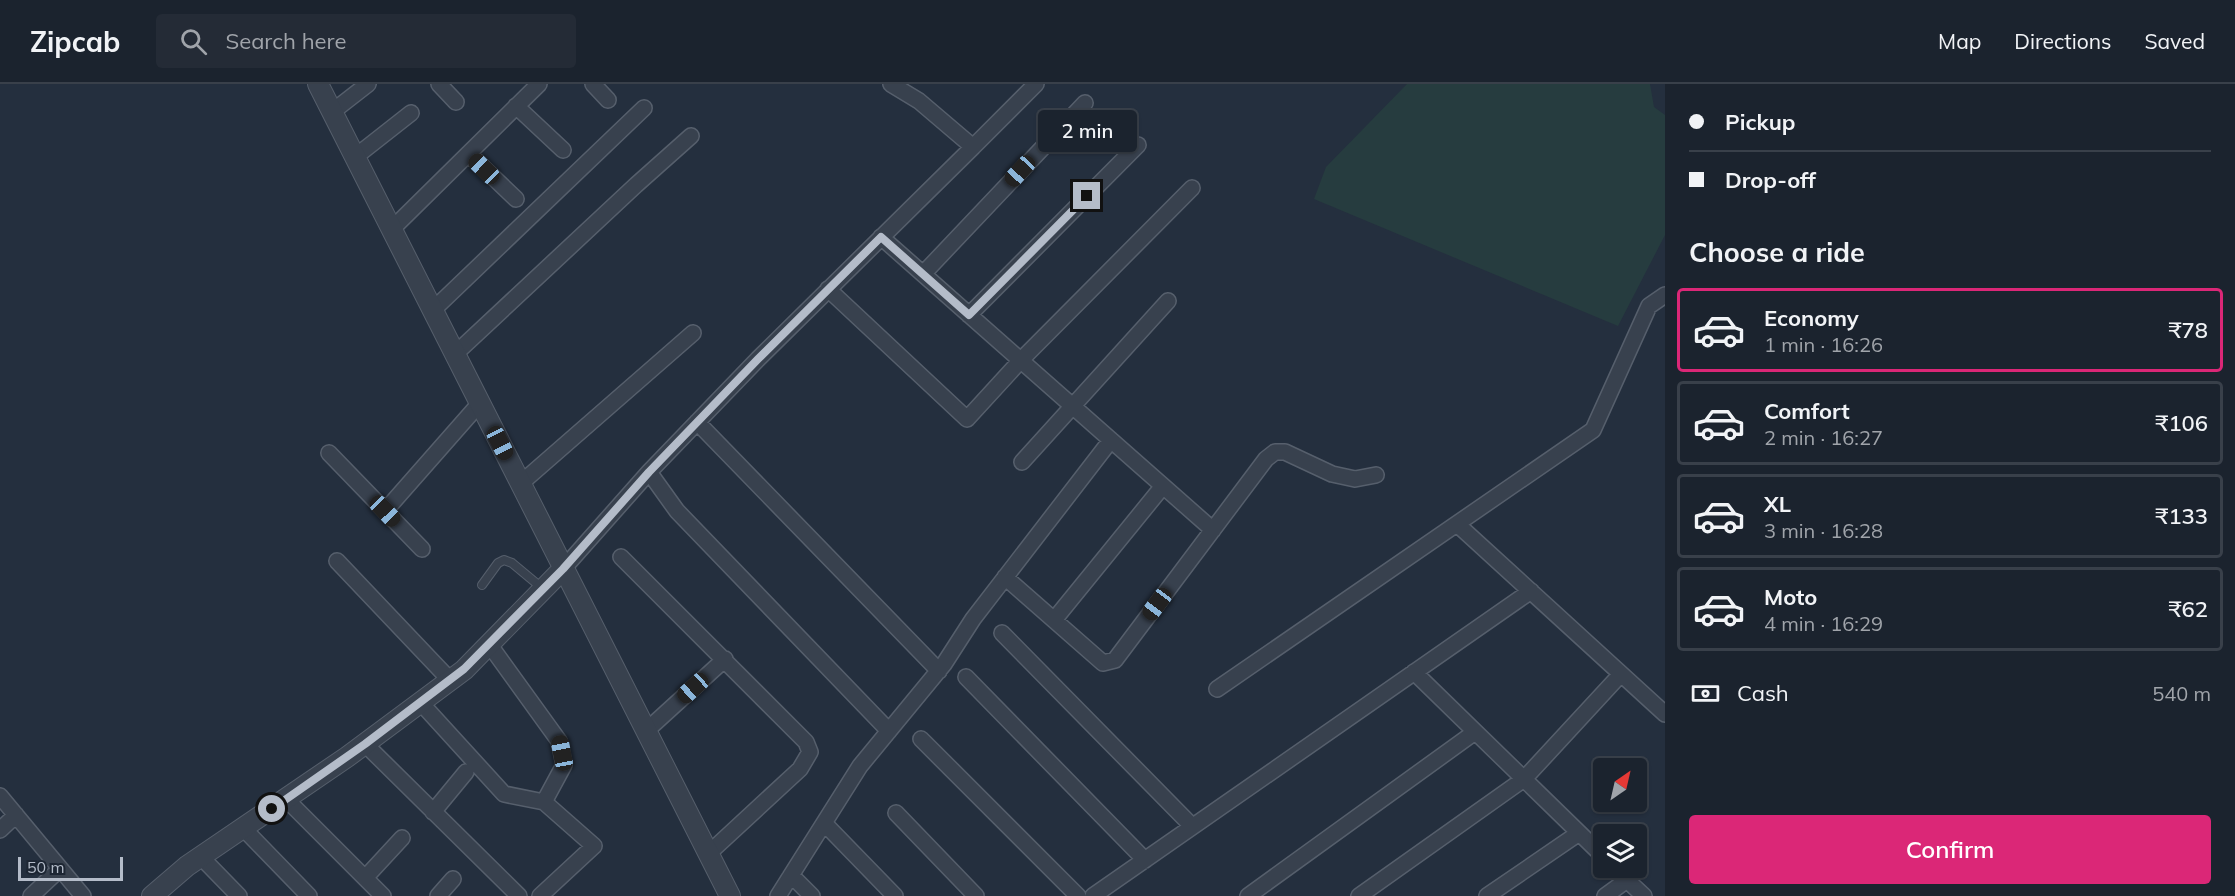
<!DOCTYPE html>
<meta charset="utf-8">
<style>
body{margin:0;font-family:Mulish,sans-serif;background:#242b36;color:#f1f3f6;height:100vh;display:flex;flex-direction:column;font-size:22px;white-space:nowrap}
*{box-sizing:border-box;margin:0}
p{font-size:20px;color:#a0a4aa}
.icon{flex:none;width:33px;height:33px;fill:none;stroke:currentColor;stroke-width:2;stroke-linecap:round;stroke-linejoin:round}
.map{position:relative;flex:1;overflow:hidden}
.sheet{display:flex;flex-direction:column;background:#1b232e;width:570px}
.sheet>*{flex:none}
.banner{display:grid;align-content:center;height:132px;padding:0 24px;background:#1b232e}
.needle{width:39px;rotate:34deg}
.controls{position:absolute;left:1593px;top:674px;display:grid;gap:12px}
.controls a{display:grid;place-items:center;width:54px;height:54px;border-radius:6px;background:#1b232e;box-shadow:0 2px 4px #0004,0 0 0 2px #39404a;font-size:30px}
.scale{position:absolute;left:18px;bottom:15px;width:105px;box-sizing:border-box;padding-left:6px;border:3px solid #b4bcc9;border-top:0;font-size:16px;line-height:21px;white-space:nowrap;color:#b4bcc9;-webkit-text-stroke:4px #1d2633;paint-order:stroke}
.end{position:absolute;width:27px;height:27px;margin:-14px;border:8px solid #b4bcc9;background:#111;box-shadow:0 0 0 3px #111}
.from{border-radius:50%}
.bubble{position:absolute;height:42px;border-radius:6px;background:#1b232e;box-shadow:0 2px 4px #0004,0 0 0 2px #39404a;font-size:20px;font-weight:600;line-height:42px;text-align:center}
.car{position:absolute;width:18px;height:36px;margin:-18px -9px;border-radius:8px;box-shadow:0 0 4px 2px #0007;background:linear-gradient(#222 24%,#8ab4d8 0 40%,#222 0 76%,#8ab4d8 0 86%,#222 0)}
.banner b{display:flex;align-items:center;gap:21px;height:57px;font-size:22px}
.banner b+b{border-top:2px solid #39404a}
.banner i{width:15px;height:15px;background:#f1f3f6}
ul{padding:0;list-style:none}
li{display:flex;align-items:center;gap:18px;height:84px;margin:0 12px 9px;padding:0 12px;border:3px solid #39404a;border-radius:6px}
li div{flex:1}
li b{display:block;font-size:22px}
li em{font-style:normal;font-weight:600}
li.current{border-color:#db2777}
li>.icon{width:54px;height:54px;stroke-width:1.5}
h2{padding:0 24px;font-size:27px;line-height:72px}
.pay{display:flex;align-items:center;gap:15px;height:66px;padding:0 24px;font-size:22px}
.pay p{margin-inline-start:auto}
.button{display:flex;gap:12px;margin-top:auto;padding:12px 24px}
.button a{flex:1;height:69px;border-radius:6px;background:#db2777;color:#fff;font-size:24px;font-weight:600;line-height:69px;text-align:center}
header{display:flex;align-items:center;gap:36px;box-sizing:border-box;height:84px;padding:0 30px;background:#1b232e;border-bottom:2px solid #39404a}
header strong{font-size:28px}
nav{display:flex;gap:33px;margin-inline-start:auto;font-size:21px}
.search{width:420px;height:54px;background:#242b36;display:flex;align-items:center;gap:15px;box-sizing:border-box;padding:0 21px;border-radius:6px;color:#a0a4aa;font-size:22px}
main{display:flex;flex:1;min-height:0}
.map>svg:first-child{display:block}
.green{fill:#263c3f}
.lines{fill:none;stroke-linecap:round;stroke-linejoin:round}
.service-casing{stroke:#565f6c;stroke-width:10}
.minor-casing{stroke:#565f6c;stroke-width:18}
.tertiary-casing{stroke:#565f6c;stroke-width:22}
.service{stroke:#38414e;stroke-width:8}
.minor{stroke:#38414e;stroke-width:15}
.tertiary{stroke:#38414e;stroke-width:20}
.route{stroke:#b4bcc9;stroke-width:8}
</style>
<header>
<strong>Zipcab</strong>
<div class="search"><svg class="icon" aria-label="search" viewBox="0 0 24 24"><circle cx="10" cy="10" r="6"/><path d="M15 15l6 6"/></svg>Search here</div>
<nav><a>Map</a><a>Directions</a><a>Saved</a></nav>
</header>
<main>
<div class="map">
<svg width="1665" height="812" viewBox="0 0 1665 812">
<rect width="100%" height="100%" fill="#242f3e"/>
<path class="green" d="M1407,0h243l4,23 11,8v120l-47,91 -304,-127 12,-32z"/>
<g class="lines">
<g class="service-casing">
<path id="service" d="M482,501l16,-22 6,-3 8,3 30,25"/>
</g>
<g class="minor-casing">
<path id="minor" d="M439,0l17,18
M593,0l15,16
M516,22l47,44
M332,28l36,-28
M973,63l63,-63
M469,70l47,45
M355,73l56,-44
M391,146l148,-146
M881,153l332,293
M923,190l162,-171
M828,205l139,130 54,-59 171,-172
M433,226l211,-202
M969,231l169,-170
M455,270l181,-169 55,-49
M697,338l242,249
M329,369l93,96
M1022,378l146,-161
M649,388l28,39 212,220
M520,400l173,-151
M385,427l95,-108
M1457,440l208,190
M621,473l185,185 4,10 -10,17 -92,85
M337,477l113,119
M563,485l86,-97 109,-113 215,-212 -54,-46 -28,-17
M1005,493l98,86 12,-3 151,-201 9,-7h10l47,22 23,5 21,-4
M1054,536l109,-134
M1002,549l190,193
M489,560l70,97 5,24 -20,37
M1414,588l190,185
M966,593l179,183
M1217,605l376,-259 56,-124 16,-11
M421,619l83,91 40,8 50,44 -54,50
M646,647l79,-72
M921,655l157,157
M365,660l154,152
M0,712l83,100
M286,715l97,97
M433,728l33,-40
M896,729l80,83
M824,739l36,-57 84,-102 29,-45 138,-179
M243,744l66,68
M0,746l16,-15
M201,773l38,39
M1613,783l31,29
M791,791l21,21
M365,794l37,-40
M31,812l29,-27
M438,812l15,-17
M778,812l46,-73 71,73
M1093,812l438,-305
M1248,812l227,-164
M1359,812l165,-117 97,-105
M1487,812l92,-63
M1605,812l22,-16"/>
</g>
<g class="tertiary-casing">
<path id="tertiary" d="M318,0l412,812
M152,812l35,-30 160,-109 117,-87 99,-101"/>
</g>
<use href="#service" class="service"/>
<use href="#minor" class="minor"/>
<use href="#tertiary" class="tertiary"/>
</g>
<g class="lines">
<path class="route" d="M272,725l93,-65 99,-75 99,-100 86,-97 109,-113 123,-122 88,78 118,-119"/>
</g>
</svg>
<div class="controls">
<a><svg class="needle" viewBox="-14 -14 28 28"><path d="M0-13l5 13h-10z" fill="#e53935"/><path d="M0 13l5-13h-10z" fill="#a0a4aa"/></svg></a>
<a><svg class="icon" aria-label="layers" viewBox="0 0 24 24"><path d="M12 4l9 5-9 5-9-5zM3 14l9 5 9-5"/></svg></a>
</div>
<div class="scale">50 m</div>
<i class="end from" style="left:272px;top:725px"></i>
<i class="end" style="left:1087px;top:112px"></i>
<div class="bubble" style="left:1038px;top:26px;width:99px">2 min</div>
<i class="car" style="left:484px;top:85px;rotate:314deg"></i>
<i class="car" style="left:1020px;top:87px;rotate:223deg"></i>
<i class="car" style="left:500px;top:359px;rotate:153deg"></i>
<i class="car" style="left:385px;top:427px;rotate:136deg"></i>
<i class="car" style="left:1157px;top:520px;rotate:217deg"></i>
<i class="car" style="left:693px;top:604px;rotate:228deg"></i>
<i class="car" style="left:562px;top:669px;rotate:349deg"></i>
</div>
<section class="sheet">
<div class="banner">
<b><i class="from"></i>Pickup</b>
<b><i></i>Drop-off</b>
</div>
<h2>Choose a ride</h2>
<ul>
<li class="current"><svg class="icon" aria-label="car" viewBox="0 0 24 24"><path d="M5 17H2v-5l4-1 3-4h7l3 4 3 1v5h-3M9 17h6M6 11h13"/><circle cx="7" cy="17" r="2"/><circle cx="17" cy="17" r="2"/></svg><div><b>Economy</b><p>1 min · 16:26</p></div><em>₹78</em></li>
<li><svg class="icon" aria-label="car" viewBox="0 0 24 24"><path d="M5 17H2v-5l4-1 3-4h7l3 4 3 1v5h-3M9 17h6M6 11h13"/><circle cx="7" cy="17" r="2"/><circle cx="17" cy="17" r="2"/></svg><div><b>Comfort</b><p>2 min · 16:27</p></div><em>₹106</em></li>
<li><svg class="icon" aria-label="car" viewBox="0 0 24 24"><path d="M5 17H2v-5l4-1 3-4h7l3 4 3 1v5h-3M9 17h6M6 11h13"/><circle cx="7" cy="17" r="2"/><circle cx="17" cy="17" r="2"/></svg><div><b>XL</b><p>3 min · 16:28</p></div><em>₹133</em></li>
<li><svg class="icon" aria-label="car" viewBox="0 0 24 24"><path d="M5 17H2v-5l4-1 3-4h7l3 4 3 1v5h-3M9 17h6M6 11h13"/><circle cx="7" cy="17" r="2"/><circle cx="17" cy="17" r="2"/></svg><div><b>Moto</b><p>4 min · 16:29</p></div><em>₹62</em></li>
</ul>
<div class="pay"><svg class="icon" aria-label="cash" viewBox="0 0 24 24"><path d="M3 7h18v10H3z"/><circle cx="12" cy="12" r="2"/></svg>Cash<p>540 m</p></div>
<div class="button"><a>Confirm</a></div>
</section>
</main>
